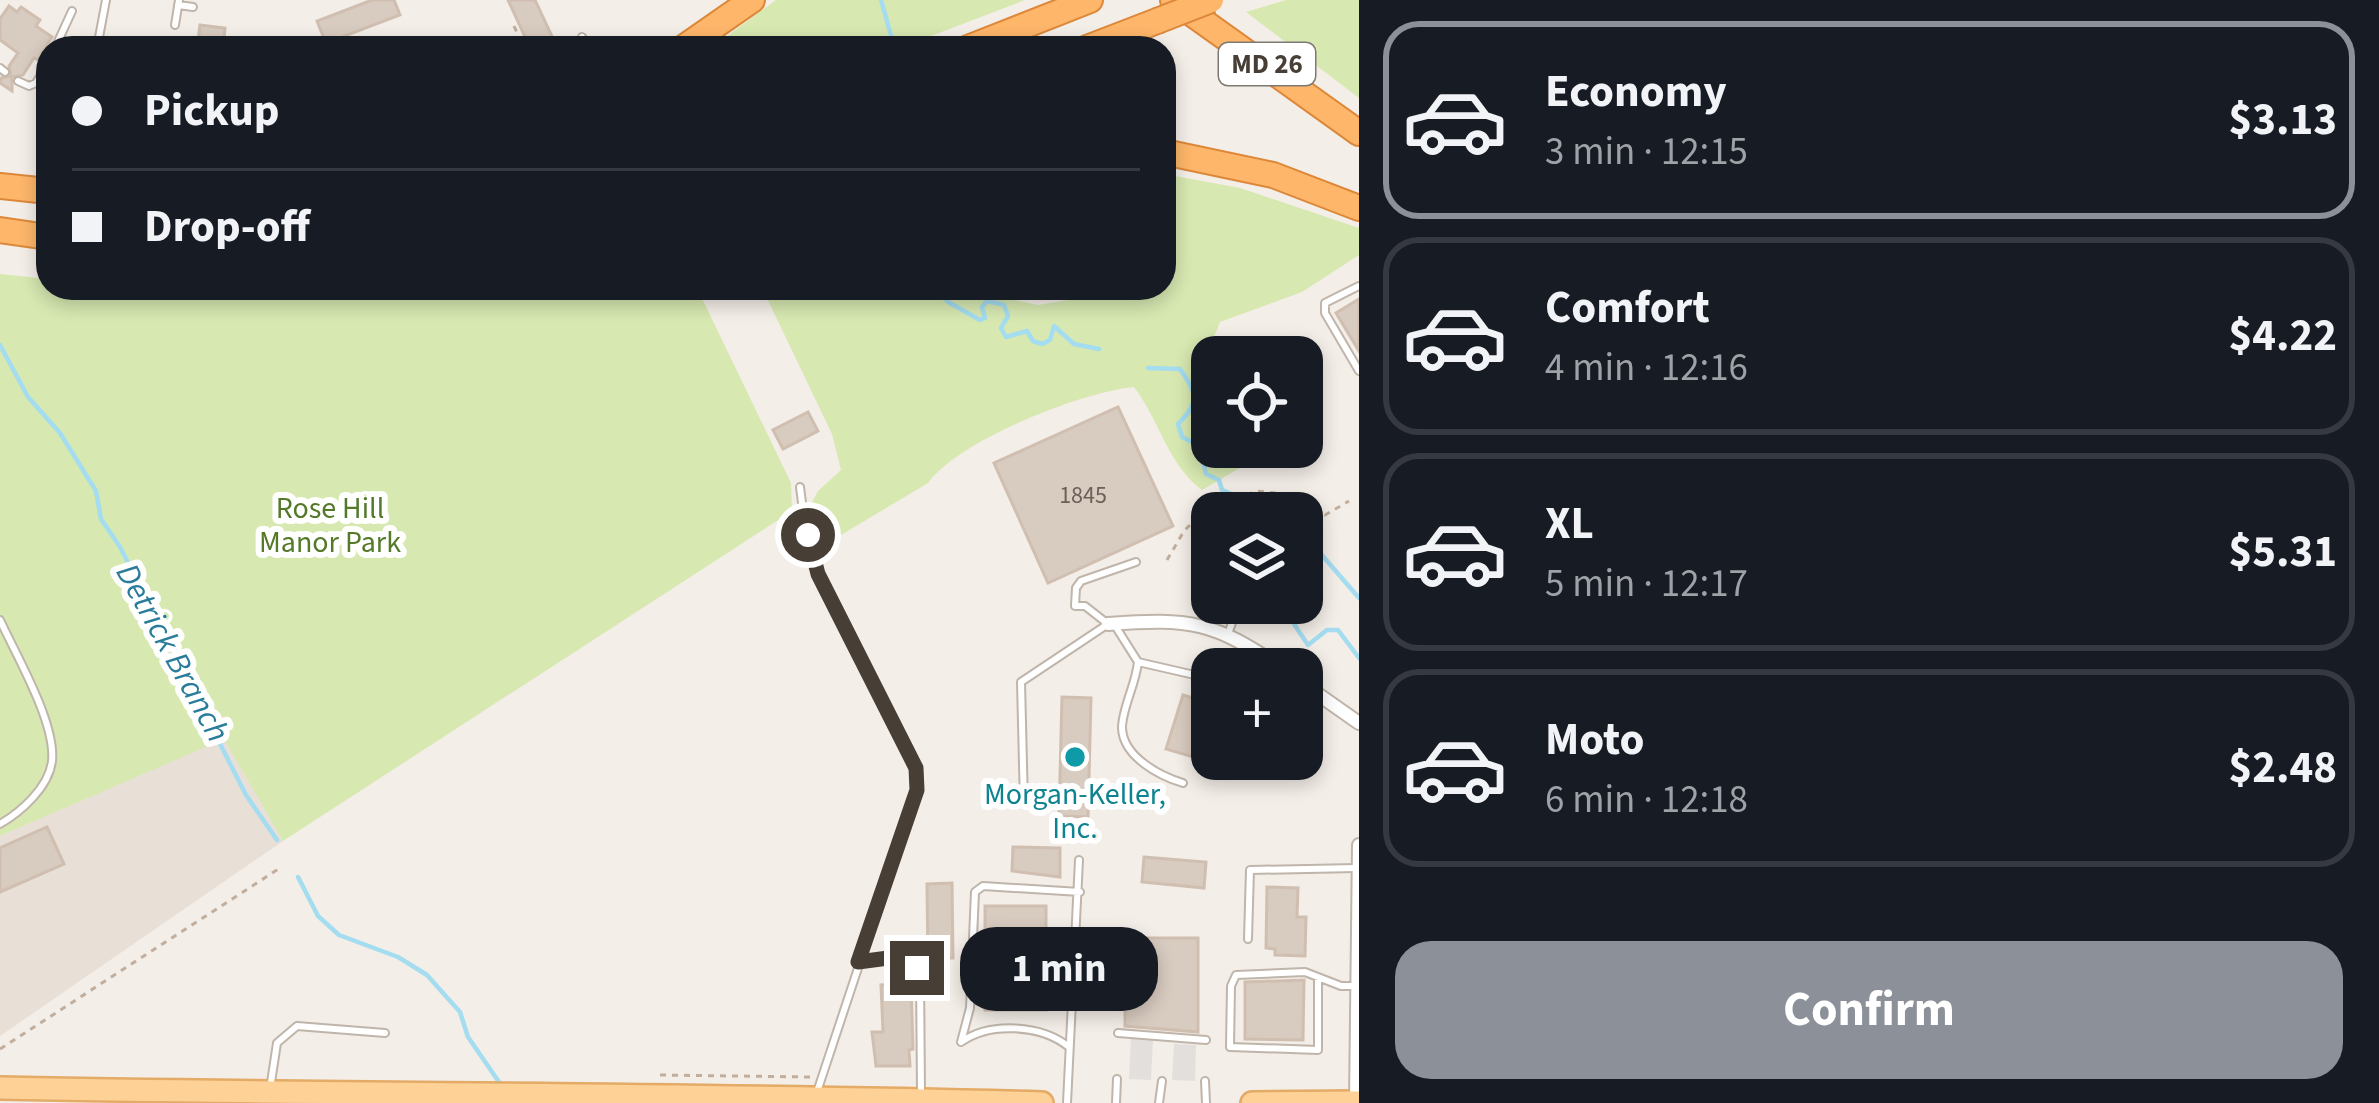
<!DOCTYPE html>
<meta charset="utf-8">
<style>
body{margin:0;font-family:"Source Sans 3",sans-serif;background:#242831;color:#f1f3f6;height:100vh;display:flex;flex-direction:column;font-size:45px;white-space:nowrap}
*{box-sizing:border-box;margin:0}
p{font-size:39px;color:#9ea1a6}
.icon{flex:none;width:66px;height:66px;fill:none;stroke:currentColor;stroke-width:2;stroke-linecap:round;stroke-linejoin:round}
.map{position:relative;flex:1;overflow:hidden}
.sheet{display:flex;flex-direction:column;background:#171b24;width:1020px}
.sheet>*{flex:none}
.top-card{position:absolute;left:36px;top:36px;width:1140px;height:264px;border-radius:36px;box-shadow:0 6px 18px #0003;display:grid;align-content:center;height:264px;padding:0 36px;background:#171b24}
.fabs{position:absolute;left:1191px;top:336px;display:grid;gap:24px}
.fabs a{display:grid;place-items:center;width:132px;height:132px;border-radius:24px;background:#171b24;box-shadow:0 6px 18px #0003;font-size:60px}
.end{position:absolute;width:54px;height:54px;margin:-27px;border:15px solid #473e36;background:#fff;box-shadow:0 0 0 6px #fff}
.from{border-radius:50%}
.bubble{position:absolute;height:84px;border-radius:36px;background:#171b24;box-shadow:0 6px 18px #0003;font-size:39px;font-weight:700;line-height:84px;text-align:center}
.top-card b{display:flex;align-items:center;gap:42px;height:114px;font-size:45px}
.top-card b+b{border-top:3px solid #363941}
.top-card i{width:30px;height:30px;background:#f1f3f6}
ul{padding:21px 0 0;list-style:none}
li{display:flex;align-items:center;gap:36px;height:198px;margin:0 24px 18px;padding:0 12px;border:6px solid #363941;border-radius:36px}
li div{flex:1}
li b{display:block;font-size:45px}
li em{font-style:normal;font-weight:700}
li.active{border-color:#8c9099}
li>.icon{width:108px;height:108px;stroke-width:1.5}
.primary-button{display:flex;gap:24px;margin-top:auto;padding:24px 36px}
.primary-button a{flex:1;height:138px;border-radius:36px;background:#8c9099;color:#fff;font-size:48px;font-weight:700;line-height:138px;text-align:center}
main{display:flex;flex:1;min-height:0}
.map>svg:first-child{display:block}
.residential{fill:#e8dfd6}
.green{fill:#d7e8b1}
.parking{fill:#e2dfdd}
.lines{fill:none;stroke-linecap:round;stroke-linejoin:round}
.stream{stroke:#a4dcf0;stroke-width:4.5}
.building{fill:#d8cbc0;stroke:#d0bfb0;stroke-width:3}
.service-casing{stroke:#bfb5aa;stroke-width:10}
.minor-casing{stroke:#bfb5aa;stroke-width:16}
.primary-casing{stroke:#e3ab66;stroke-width:26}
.motorway-casing{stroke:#dd8839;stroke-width:28}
.path{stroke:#c1ae9c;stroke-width:3;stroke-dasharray:6 6;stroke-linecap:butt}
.service{stroke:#fff;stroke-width:6}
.minor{stroke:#fff;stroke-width:12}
.primary{stroke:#fed197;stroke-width:21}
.motorway{stroke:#fdb66a;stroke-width:24}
.motorway-bridge-casing{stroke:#dd8839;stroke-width:28;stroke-linecap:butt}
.motorway-bridge{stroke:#fdb66a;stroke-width:24}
.route{stroke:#473e36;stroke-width:15}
.culture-dot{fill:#0f9aa8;stroke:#fff;stroke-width:4.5}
.labels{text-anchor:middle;stroke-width:12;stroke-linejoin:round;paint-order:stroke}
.number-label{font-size:24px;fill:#6b6158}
.shield{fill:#fff;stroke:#7e7872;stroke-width:3}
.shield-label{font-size:27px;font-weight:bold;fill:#473e36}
.park-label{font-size:30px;fill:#537929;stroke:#fff}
.culture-label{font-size:30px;fill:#0d838f;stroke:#fff}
.water-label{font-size:33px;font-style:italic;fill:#2a7c9b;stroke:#fff}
</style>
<main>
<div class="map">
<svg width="1359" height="1103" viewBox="0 0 1359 1103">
<rect width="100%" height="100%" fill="#f4eee8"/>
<path class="residential" d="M224,738l59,103 -283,195v-200z"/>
<path class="green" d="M776,0h249l-125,48h-189z
M1286,0h73v98l-113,-86z
M1164,174l76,14 119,40v27l-57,37 -82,30 -13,32 5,31v62h30l3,18 -43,25c-34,-25 -42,-69 -68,-103 -52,5 -175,53 -206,96l-107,64 -12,-39 9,-17 23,-21 -9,-36 -70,-146h196l80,17 36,-6 8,-11h82z
M0,274l48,5v9h649l94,195 1,28 -509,330 -59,-102 -224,97z"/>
<path class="parking" d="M1131,1038l22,1 -2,41 -22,-1z
M1174,1044l22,1 -1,36 -23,-1z"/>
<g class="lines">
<path class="stream" d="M839,48l53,-9 -11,-39
M937,288l11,14 32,18 5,-2 -3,-11 5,-6 17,4 4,11 -7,12 5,9 21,-6 6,10 9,3 8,-4 4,-14 20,18 25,5
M0,345l28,52 32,36 36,58 5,28 19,28 126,248 31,45
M1148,368l32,1c18,26 20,33 -2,55l4,13 18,9 6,28 13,6 3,10 12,5 10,18
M1280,507l5,6
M1302,532l57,66
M1302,596l10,4 4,9 -22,15 14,21 19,-15h11l21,28
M298,877l20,39 21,19 59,22 29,18 33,37 8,25 31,45"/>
</g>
<path class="building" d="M372,0h22l6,15 -74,28 -9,-22z
M508,0h27l21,45 -44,3 15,-7z
M9,6l8,6 4,-5 19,13 -4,6 16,11 -14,23 -4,-2 -11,17 -11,2v14l-12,-8 1,-5 10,-2 -2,-10 9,-13 -18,-13v-21z
M200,25l25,3 -2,20h-26z
M1359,299v52l-23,-38z
M1118,407l55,119 -125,57 -54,-120z
M808,412l10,19 -35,18 -10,-19z
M1183,695l29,9v14l-12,41 -34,-10z
M1062,697l29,1 -3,119 -29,-1z
M47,827l17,37 -64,28v-44z
M1013,847l47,1v29l-48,-6z
M1144,857l62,5 -2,26 -62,-6z
M952,883l1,75h-11v6h-14l-1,-80z
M1267,887l31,1 -1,29h9l-1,39 -30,-1v-6l-9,-1z
M985,906h61v33h10v48h-10v23h-61z
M1139,938h59v94l-73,-6v-75h14z
M1304,980l-1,60 -58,-1v-57z
M911,984l2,65 -4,1 1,16h-34l-4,-34h11l-2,-47z"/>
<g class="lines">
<g class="service-casing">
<path id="service" d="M178,5l15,2
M175,25l4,-25
M582,37l6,11
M55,48l17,-37
M97,48l9,-48
M597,48l2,-3
M0,68l5,4
M18,81l11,5 7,-3 12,-19
M1359,286l-34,17v10l34,58
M800,487l4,31
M808,535l10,39 98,194 1,22 -100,302
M0,620c16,35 56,103 52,141 -3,26 -31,51 -52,63
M1114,624l24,38c-2,22 -16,46 -16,66 1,29 38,48 61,55
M1228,634l11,-31
M1138,662l74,17
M1024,805l-3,-123 87,-58 -23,-18h-10l1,-18 5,-7 55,-19
M1248,939l2,-69 107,-2
M858,961l48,-2 14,14 1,120
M1318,978v72l-88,-3 1,-61 5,-11 69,-3 36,14h16
M1118,1033l88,7
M961,1042l9,-34 5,-116 8,-6 97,6
M961,1042c30,-21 81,-17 108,5
M1205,1081l1,22
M270,1089l7,-46 20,-17 88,7
M1067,1103l12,-243
M1116,1103l1,-24
M1159,1103l3,-22"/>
</g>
<g class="minor-casing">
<path id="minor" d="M1108,624c83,-6 105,-3 175,45
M1302,683l57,40
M1356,1102l3,-257"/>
</g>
<g class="primary-casing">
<path id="primary" d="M0,1088c347,7 695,5 1042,15
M1252,1103l107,-1"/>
</g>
<g class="motorway-casing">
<path id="motorway" d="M1173,0l186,133
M683,48l69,-48
M968,48l122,-48
M1087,48l70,-27
M1164,152l109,23 86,33
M0,186l48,5
M0,230l48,7"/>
</g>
<path class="path" d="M514,26l10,22
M504,44l15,-7
M1167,560l17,-29 19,-19 32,-9 20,-12 31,3 39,21 24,-14
M0,1049l280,-181
M660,1075l150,2"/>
<use href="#service" class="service"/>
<use href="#minor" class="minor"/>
<use href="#primary" class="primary"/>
<use href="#motorway" class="motorway"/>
<g class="motorway-bridge-casing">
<path id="motorway-bridge" d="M1157,21l54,-21"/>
</g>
<use href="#motorway-bridge" class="motorway-bridge"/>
</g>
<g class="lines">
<path class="route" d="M808,535l10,39 98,194 1,22 -59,172 38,-5 21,11"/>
</g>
<circle class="culture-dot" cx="1075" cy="757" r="12"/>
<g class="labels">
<g class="number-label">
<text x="1083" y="503">1845</text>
</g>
<rect class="shield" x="1219" y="43" width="96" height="42" rx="9"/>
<g class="shield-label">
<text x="1267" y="73">MD 26</text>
</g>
<g class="park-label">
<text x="330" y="518">Rose Hill<tspan x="330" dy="34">Manor Park</tspan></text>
</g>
<g class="culture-label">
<text x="1075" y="804">Morgan-Keller,<tspan x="1075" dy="34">Inc.</tspan></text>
</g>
<g class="water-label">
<text transform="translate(174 652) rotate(61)" y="12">Detrick Branch</text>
</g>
</g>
</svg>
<div class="fabs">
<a><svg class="icon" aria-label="locate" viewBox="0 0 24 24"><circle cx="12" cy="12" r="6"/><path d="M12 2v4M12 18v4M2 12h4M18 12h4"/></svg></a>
<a><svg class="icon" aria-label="layers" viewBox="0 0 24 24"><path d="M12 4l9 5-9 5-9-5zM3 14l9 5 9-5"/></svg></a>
<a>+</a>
</div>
<i class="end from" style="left:808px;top:535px"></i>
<i class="end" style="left:917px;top:968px"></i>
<div class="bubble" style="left:960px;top:927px;width:198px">1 min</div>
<div class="top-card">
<b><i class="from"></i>Pickup</b>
<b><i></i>Drop-off</b>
</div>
</div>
<section class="sheet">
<ul>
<li class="active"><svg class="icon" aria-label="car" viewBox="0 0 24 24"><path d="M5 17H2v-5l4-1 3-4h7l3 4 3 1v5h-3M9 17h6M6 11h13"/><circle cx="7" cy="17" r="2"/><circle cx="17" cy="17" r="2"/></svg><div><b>Economy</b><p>3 min · 12:15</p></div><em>$3.13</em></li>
<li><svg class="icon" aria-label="car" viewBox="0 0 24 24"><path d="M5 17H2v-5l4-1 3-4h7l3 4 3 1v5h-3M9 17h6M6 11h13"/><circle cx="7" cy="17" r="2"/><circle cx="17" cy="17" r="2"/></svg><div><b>Comfort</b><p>4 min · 12:16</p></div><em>$4.22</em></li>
<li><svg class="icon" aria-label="car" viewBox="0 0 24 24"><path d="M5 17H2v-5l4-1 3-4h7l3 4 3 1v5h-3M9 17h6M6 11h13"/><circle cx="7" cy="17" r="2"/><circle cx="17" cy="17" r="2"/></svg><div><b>XL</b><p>5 min · 12:17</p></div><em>$5.31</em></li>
<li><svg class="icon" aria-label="car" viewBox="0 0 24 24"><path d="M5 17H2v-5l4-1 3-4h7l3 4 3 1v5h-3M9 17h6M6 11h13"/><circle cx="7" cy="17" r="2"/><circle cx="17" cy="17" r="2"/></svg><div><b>Moto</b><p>6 min · 12:18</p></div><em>$2.48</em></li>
</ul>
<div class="primary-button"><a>Confirm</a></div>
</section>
</main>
